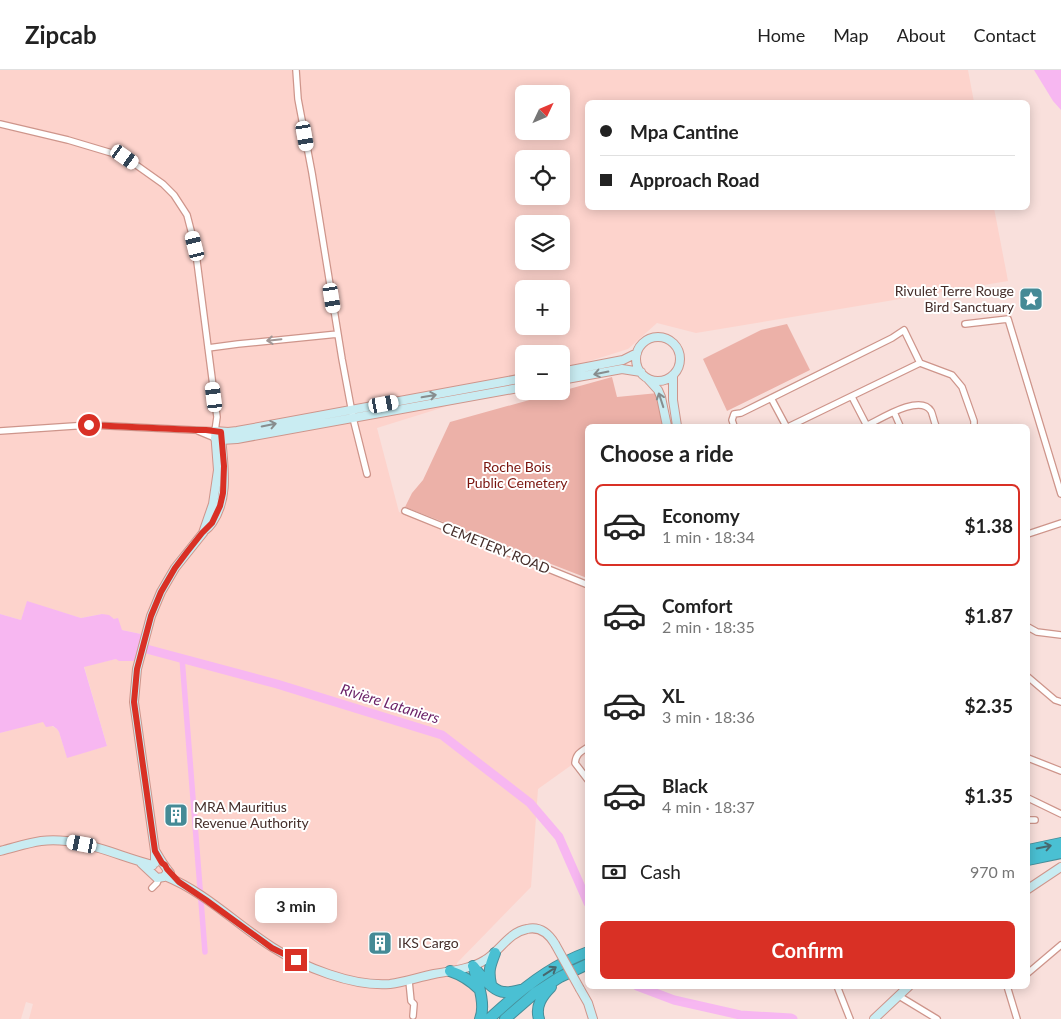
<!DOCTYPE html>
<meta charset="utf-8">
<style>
body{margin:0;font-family:Lato,sans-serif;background:#f6f6f6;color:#222;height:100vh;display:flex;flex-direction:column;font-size:19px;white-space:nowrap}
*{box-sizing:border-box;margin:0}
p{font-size:16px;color:#767676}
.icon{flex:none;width:28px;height:28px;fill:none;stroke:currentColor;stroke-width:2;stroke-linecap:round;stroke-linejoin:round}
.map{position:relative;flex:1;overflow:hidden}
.panel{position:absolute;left:585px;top:354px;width:445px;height:565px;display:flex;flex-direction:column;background:#fff;border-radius:8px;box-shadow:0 2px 12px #0003}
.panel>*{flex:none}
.top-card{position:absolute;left:585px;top:30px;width:445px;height:110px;border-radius:8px;box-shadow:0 2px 12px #0003;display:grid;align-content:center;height:110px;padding:0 15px;background:#fff}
.needle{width:32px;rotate:46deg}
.buttons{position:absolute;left:515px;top:15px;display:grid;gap:10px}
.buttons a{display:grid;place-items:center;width:55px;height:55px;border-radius:8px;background:#fff;box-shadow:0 2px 12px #0003;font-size:25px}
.end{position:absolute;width:22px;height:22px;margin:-11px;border:6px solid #d93025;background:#fff;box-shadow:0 0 0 2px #fff}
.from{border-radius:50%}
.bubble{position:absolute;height:35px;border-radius:8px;background:#fff;box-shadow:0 2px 12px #0003;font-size:16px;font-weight:700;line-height:35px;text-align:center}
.car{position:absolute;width:15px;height:30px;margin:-15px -8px;border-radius:6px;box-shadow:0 0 4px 1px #0007;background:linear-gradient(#fff 24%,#345 0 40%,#fff 0 76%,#345 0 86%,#fff 0)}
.top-card b{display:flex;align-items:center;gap:18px;height:48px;font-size:19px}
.top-card b+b{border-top:1px solid #e0e0e0}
.top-card i{width:12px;height:12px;background:#222}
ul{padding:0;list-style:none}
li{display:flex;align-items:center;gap:15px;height:82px;margin:0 10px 8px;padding:0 5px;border:2px solid transparent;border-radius:8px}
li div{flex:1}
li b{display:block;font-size:19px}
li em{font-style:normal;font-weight:700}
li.on{border-color:#d93025}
li>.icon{width:45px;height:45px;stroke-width:1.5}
h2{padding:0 15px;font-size:22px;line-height:60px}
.pay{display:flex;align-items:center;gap:12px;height:55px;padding:0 15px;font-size:19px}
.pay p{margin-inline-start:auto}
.action{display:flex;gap:10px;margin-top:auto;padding:10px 15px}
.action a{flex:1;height:58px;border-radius:8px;background:#d93025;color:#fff;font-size:20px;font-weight:700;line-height:58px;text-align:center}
header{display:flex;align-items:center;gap:30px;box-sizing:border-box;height:70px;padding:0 25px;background:#fff;border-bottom:1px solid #e0e0e0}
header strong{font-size:24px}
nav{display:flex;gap:28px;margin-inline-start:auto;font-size:18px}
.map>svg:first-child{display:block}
.built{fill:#fdd3cc;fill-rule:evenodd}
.green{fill:#ecb1a8}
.water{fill:#f7b7f1}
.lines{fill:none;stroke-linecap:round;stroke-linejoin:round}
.canal{stroke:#f7b7f1;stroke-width:5.5}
.river{stroke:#f7b7f1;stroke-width:9}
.street-casing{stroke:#ce958b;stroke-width:8}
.secondary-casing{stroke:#ce958b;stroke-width:10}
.highway-casing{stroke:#488d98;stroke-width:12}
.street{stroke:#fff;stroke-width:5.5}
.secondary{stroke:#c9ecf2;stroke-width:8}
.highway{stroke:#4ac0d3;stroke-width:10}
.secondary-bridge-casing{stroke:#ce958b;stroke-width:10;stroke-linecap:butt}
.secondary-bridge{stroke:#c9ecf2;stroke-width:8}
.oneway{stroke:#a29694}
.oneway2{stroke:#878d8e}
.oneway3{stroke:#47686e}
.route{stroke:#d93025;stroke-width:6}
.labels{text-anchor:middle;stroke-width:4;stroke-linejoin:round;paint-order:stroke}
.poi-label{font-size:14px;fill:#452e2a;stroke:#fff;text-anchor:start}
.park-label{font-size:14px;fill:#79140d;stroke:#fff}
.street-label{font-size:14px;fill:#452e2a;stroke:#fff}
.water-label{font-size:15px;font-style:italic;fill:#6b2268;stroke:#fff}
</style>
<header>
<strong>Zipcab</strong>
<nav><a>Home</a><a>Map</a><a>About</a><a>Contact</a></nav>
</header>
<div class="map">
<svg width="1061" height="949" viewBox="0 0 1061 949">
<rect width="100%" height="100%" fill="#f9e0dc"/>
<path class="built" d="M0,0h968l6,32h-386v106h406l14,73 -312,52 -39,-10 -29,26 -67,21v-16h-37v28l-147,46 22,84 188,73v169l-49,35 -7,98 -74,76 -2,15 9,3 13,11 1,27h-449l4,-15 -7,-2 -5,17h-21v-286l43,-12 14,8 2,3 8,25 40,-11 -23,-80 32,-7 18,2 5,-14 2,-13 -19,-4 -8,-11 -12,-5 -21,4 -54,-16 -6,18 -21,-6zM524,24h37v37h-37zM524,89h37v37h-37zM524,154h37v37h-37zM524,219h37v37h-37z"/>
<path class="green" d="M787,254l23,46 -83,41 -24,-52 58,-29z
M612,307l5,20 41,-4 9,33h-79l-1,152 -182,-71 7,-14 11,-13 27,-58z"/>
<path class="water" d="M1034,0h27v40l-8,-9z
M27,531l54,17 21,-4 7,1 5,4 4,-1 4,12 19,4 -2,13 -5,14h-15l-3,-2 -32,8 23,79 -40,12 -8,-26 -2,-3 -4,-3 -7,1 -3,-5 -43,11v-119l21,6z"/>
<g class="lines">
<path class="canal" d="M182,588l23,294"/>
<path class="river" d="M139,577l138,37 165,51 88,68 29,34 29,66
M637,916l37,14 66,15 51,3 2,1"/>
<g class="street-casing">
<path id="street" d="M296,0l2,29 14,74 30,186 11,59 14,56
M0,54l68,16 57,17 38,27 11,11 13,20 8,31 22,171 -2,14 -126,-6 -89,6
M965,254l43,-5 53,175
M208,278l30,-4 100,-10
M852,327l15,29
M771,328l15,28
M894,342l6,14
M734,356l-2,-6 2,-6 7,-1 151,-75 12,-8 16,33 32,12 10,12 12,34v5
M790,356l130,-63
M866,356c13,-6 54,-33 65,-15 2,4 3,11 5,15
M198,361l17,7
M405,441l183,74
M1028,464l33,-11
M1028,557l9,5 24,3
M1028,607l27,23 6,2
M588,677c-8,5 -12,7 -13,16l13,17
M1028,688l33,13
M1028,728l33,16
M1028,750h7
M152,818l5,-5 2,-5
M1028,903l33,-28
M409,911l2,20 3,3 -1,12
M837,916l13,33
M1007,916l10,33
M899,926l38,23"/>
</g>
<g class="secondary-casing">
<path id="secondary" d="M636 289a22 22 0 1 1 44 0a22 22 0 1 1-44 0Z
M561,302l62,-12 14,-7
M673,305v25l4,26
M648,309l10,11 3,7 6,29
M561,310l61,-11 19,3
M215,368l6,2 16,-1 287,-52
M204,461c3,-2 6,-5 8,-8 18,-26 11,-59 9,-87
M0,781c13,-3 27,-8 41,-10 38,-5 76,15 112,24
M156,782c4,7 9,15 14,21
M141,793l16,15 7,-1 3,-4v-4
M155,793v-12l-21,-149 3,-33 14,-53 10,-24 14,-24 28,-35 10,-29 5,-34 -3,-39 13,1 9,-1 287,-53
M165,806c40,16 71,48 107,71 31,20 81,40 118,37 15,-2 29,-7 44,-10 17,-3 37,-5 51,-14 15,-9 24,-28 42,-31 13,-3 22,5 28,15
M1028,819l33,-22
M580,919l8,14 5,16
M874,949l35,-33"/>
</g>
<g class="highway-casing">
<path id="highway" d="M1028,780l33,-7
M1028,790l33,-7
M473,896c6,8 21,26 31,26 6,1 12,-1 17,-2
M474,899c4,14 12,36 6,50
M450,901c12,4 20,9 29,18
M491,914c-3,-13 -1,-18 4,-31
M489,949c23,-21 48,-43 76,-57 8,-4 15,-7 23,-10
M505,949l30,-26 25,-16 28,-13
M539,949c-4,-13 3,-23 12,-32"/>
</g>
<use href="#street" class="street"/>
<use href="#secondary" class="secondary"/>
<use href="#highway" class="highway"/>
<g class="secondary-bridge-casing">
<path id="secondary-bridge" d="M555,874l25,45"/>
</g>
<use href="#secondary-bridge" class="secondary-bridge"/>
</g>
<defs><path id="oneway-shaft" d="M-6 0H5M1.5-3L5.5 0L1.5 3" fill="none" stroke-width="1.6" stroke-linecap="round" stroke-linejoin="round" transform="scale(1.25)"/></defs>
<use class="oneway" href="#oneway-shaft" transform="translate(274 270) rotate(174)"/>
<g class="oneway2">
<use href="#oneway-shaft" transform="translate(601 303) rotate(169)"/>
<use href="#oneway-shaft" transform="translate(429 326) rotate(-10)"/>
<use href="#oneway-shaft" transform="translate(661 330) rotate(-108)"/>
<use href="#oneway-shaft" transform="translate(269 355) rotate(-11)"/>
</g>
<g class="oneway3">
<use href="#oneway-shaft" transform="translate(1044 777) rotate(-11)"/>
<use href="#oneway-shaft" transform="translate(550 901) rotate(-33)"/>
</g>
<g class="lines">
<path class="route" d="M89,355l107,5h10l15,2 3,34 -1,27 -3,13 -8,17 -10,10 -15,19 -12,16 -14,24 -10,24 -14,53 -3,33 21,149 7,12 3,2 2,4 12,13 27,18 66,48 24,12"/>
</g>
<defs>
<g id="sight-square" transform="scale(1.25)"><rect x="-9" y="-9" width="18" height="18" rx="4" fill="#458a96" stroke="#fff"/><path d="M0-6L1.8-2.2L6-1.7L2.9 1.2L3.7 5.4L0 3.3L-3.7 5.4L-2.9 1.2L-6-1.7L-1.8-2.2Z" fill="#fff"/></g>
<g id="building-square" transform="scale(1.25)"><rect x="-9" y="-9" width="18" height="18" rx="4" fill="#458a96" stroke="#fff"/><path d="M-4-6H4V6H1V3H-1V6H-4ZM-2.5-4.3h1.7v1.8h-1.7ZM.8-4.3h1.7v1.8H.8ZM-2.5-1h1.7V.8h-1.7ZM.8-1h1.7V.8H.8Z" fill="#fff"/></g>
</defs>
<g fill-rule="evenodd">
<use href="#sight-square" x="1031" y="229"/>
<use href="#building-square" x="176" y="745"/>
<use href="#building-square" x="380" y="873"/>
</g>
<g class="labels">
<g class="poi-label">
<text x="1014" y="226" text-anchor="end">Rivulet Terre Rouge<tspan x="1014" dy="16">Bird Sanctuary</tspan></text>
<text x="194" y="742">MRA Mauritius<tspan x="194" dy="16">Revenue Authority</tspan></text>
<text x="398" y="878">IKS Cargo</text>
</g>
<g class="park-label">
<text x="517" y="402">Roche Bois<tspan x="517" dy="16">Public Cemetery</tspan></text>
</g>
<g class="street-label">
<text transform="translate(496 478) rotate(22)" y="5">CEMETERY ROAD</text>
</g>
<g class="water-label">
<text transform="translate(390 634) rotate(17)" y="5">Rivière Lataniers</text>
</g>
</g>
</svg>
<div class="buttons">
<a><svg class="needle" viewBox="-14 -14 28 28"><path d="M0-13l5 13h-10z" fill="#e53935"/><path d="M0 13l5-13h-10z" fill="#767676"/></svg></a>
<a><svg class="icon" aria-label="locate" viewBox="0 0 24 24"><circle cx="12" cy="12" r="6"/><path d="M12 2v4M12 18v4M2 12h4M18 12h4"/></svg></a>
<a><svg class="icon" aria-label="layers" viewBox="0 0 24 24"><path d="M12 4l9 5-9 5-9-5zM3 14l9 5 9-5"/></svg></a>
<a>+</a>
<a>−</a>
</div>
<i class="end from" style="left:89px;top:355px"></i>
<i class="end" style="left:296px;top:890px"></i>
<div class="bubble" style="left:255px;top:818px;width:82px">3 min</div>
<i class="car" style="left:305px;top:66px;rotate:170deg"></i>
<i class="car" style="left:125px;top:87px;rotate:125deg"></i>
<i class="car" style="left:195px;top:176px;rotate:346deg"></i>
<i class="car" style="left:332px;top:228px;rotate:171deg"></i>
<i class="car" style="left:214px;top:327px;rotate:353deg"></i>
<i class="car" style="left:384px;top:334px;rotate:80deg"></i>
<i class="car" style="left:82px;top:774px;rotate:281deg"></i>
<div class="top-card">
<b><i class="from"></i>Mpa Cantine</b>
<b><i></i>Approach Road</b>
</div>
<section class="panel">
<h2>Choose a ride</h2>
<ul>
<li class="on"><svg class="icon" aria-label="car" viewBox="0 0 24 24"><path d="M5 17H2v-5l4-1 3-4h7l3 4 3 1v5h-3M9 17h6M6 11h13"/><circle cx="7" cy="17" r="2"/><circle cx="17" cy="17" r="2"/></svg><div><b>Economy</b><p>1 min · 18:34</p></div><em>$1.38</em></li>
<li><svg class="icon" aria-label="car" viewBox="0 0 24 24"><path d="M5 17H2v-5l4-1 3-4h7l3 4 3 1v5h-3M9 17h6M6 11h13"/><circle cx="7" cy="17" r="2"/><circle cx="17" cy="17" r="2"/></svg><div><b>Comfort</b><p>2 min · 18:35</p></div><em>$1.87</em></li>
<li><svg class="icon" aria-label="car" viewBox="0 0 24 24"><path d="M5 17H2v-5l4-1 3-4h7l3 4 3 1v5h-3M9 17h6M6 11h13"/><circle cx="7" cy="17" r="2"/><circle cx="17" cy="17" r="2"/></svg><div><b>XL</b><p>3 min · 18:36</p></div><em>$2.35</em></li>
<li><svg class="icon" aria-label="car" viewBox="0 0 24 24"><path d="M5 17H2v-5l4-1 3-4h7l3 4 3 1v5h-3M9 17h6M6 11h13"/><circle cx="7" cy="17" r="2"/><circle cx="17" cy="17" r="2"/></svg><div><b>Black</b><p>4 min · 18:37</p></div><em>$1.35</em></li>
</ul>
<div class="pay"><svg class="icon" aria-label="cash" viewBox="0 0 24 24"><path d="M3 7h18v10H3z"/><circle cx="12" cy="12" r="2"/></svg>Cash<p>970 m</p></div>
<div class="action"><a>Confirm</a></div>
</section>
</div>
